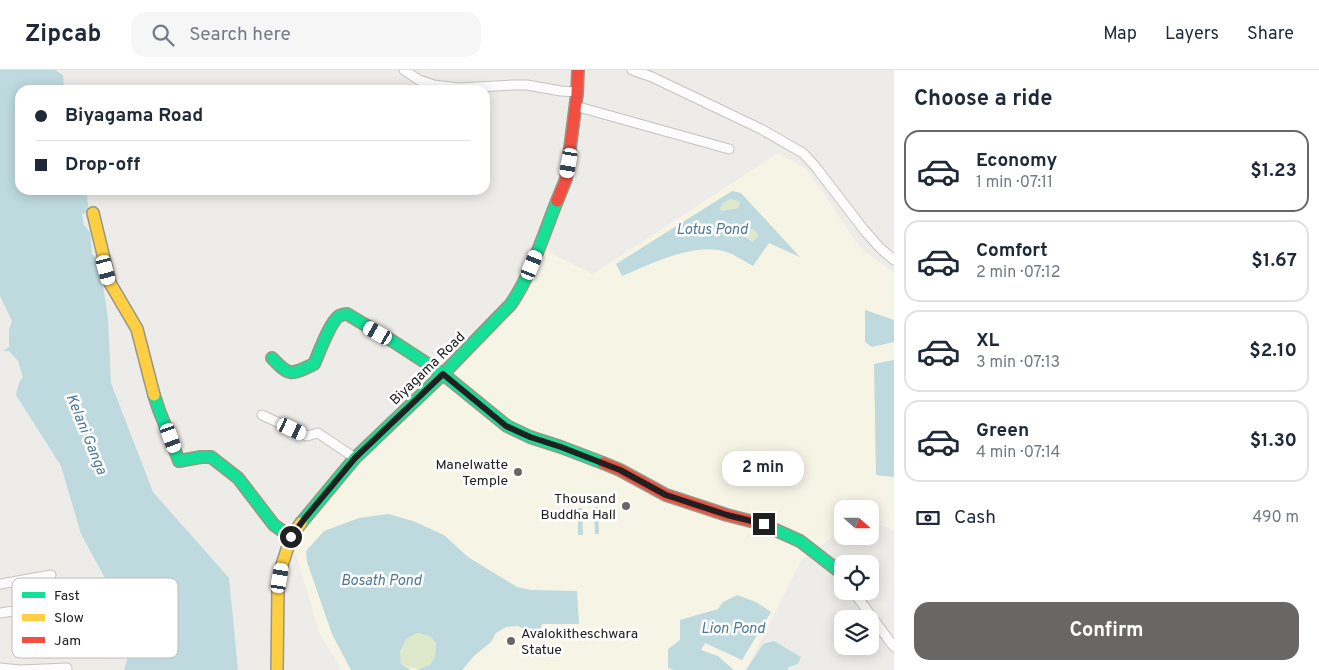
<!DOCTYPE html>
<meta charset="utf-8">
<style>
body{margin:0;font-family:Overpass,sans-serif;background:#f6f6f7;color:#1f2937;height:100vh;display:flex;flex-direction:column;font-size:19px;white-space:nowrap}
*{box-sizing:border-box;margin:0}
p{font-size:16px;color:#747a83}
.icon{flex:none;width:28px;height:28px;fill:none;stroke:currentColor;stroke-width:2;stroke-linecap:round;stroke-linejoin:round}
.map{position:relative;flex:1;overflow:hidden}
.details{display:flex;flex-direction:column;background:#fff;width:425px}
.details>*{flex:none}
.banner{position:absolute;left:15px;top:15px;width:475px;height:110px;border-radius:15px;box-shadow:0 2px 12px #0003;display:grid;align-content:center;height:110px;padding:0 20px;background:#fff}
.needle{width:32px;rotate:111deg}
.controls{position:absolute;left:834px;top:430px;display:grid;gap:10px}
.controls a{display:grid;place-items:center;width:45px;height:45px;border-radius:10px;background:#fff;box-shadow:0 2px 12px #0003;font-size:25px}
.end{position:absolute;width:22px;height:22px;margin:-11px;border:6px solid #202020;background:#fff;box-shadow:0 0 0 2px #fff}
.from{border-radius:50%}
.bubble{position:absolute;height:35px;border-radius:15px;background:#fff;box-shadow:0 2px 12px #0003;font-size:16px;font-weight:700;line-height:35px;text-align:center}
.car{position:absolute;width:15px;height:30px;margin:-15px -8px;border-radius:6px;box-shadow:0 0 4px 1px #0007;background:linear-gradient(#fff 24%,#345 0 40%,#fff 0 76%,#345 0 86%,#fff 0)}
.banner b{display:flex;align-items:center;gap:18px;height:48px;font-size:19px}
.banner b+b{border-top:1px solid #e0e1e3}
.banner i{width:12px;height:12px;background:#1f2937}
ul{padding:0;list-style:none}
li{display:flex;align-items:center;gap:15px;height:82px;margin:0 10px 8px;padding:0 10px;border:2px solid #e0e1e3;border-radius:15px}
li div{flex:1}
li b{display:block;font-size:19px}
li em{font-style:normal;font-weight:700}
li.on{border-color:#686766}
li>.icon{width:45px;height:45px;stroke-width:1.5}
h2{padding:0 20px;font-size:22px;line-height:60px}
.pay{display:flex;align-items:center;gap:12px;height:55px;padding:0 20px;font-size:19px}
.pay p{margin-inline-start:auto}
.cta{display:flex;gap:10px;margin-top:auto;padding:10px 20px}
.cta a{flex:1;height:58px;border-radius:15px;background:#686766;color:#fff;font-size:20px;font-weight:700;line-height:58px;text-align:center}
header{display:flex;align-items:center;gap:30px;box-sizing:border-box;height:70px;padding:0 25px;background:#fff;border-bottom:1px solid #e0e1e3}
header strong{font-size:24px}
nav{display:flex;gap:28px;margin-inline-start:auto;font-size:18px}
.search{width:350px;height:45px;background:#f6f6f7;display:flex;align-items:center;gap:12px;box-sizing:border-box;padding:0 18px;border-radius:15px;color:#747a83;font-size:19px}
main{display:flex;flex:1;min-height:0}
.map>svg:first-child{display:block}
.education{fill:#f6f4e5}
.grass{fill:#dde9ca}
.water{fill:#bedade;fill-rule:evenodd}
.lines{fill:none;stroke-linecap:round;stroke-linejoin:round}
.street-casing{stroke:#c4c3c1;stroke-width:11}
.fast-casing{stroke:#979782;stroke-width:14}
.slow-casing{stroke:#979782;stroke-width:14}
.jam-casing{stroke:#979782;stroke-width:14}
.street{stroke:#fcfcfc;stroke-width:9}
.fast{stroke:#16e098;stroke-width:11}
.slow{stroke:#ffcf43;stroke-width:11}
.jam{stroke:#f24e42;stroke-width:11}
.route{stroke:#202020;stroke-width:6}
.poi-dot{fill:#686766;stroke:#fff;stroke-width:2}
.labels{text-anchor:middle;stroke-width:5;stroke-linejoin:round;paint-order:stroke}
.street-label{font-size:14px;fill:#202020;stroke:#fff}
.poi-label{font-size:14px;fill:#202020;stroke:#fff;text-anchor:end}
.water-label{font-size:15px;font-style:italic;fill:#4c799b;stroke:#fff}
.key{fill:#fff;stroke:#bcbcbc;stroke-width:1}
.key-label{font-size:14px;fill:#202020}
</style>
<header>
<strong>Zipcab</strong>
<div class="search"><svg class="icon" aria-label="search" viewBox="0 0 24 24"><circle cx="10" cy="10" r="6"/><path d="M15 15l6 6"/></svg>Search here</div>
<nav><a>Map</a><a>Layers</a><a>Share</a></nav>
</header>
<main>
<div class="map">
<svg width="894" height="600" viewBox="0 0 894 600">
<rect width="100%" height="100%" fill="#eeece9"/>
<path class="education" d="M778,83l27,15 20,27 30,46 11,11 28,21v257l-24,-9v-12h-28v21l-40,29 -56,111h-406l-2,-7 -18,-29 -27,-88 14,-26 50,-60 142,-139 42,-73 52,26z"/>
<path class="grass" d="M731,129l9,3 -2,6 -17,3 -1,-3 3,-5z
M745,155l12,7 1,4 -5,6 -10,-6 -1,-5z
M418,563l12,3 6,7 -1,13 -5,9c-13,5 -16,5 -29,-1l-1,-13 7,-13z"/>
<path class="water" d="M0,0h55l8,5 1,11 -1,4h-43v100h66l3,21 -7,4 2,10 6,7 2,22 7,6 9,58 3,65 42,109 76,86 9,92h-114l7,-24 -20,-57 -30,-55 -20,-68 -45,-71 3,-12 4,-6 -5,-16 -9,-10h-6l6,-4v-18l3,-8 -12,-25z
M732,121l9,2 59,64 -31,-14 -16,23c-8,-4 -16,-10 -24,-13 -31,-13 -78,11 -107,23l-6,-12zM731,129l9,3 -2,6 -17,3 -1,-3 3,-5zM745,155l12,7 1,4 -5,6 -10,-6 -1,-5z
M865,240l29,10v22l-22,5 -7,-5z
M894,290v117l-18,-2 -2,-111z
M594,437h4l1,27h-4z
M578,438h4l1,27h-5z
M388,444l25,7 31,14 24,22 49,30 14,3 46,1 2,33h-37l-2,6 -11,2 -11,-6 -12,1 -10,6 -5,9 -17,14 -12,14h-46l14,-5 5,-9 1,-13 -6,-7 -12,-3 -11,5 -7,13 1,13 10,6h-60l-19,-36 -25,-72 -1,-11 18,-20 35,-13z
M737,525l19,7 15,10 -29,48 -37,-17 -4,7 17,6 16,14h-60l-6,-2v-19l12,-9v-20l38,-11 5,-7z
M774,571l27,16 -3,7 -9,3 -2,3h-41l17,-26z"/>
<g class="lines">
<g class="street-casing">
<path id="street" d="M404,0l15,10 15,5 24,3 55,-3h14l34,6 16,1
M632,0l20,7 109,52 42,24 12,13 49,64 16,18 14,12
M575,36l154,43
M262,345l45,21 11,-3 37,25
M0,514l51,-9
M853,521l41,56
M0,543l80,-12
M0,598l20,2 47,-2"/>
</g>
<g class="fast-casing">
<path id="fast" d="M272,288c18,19 19,17 42,6 5,-11 16,-42 25,-48 2,-1 5,-2 8,-2l47,28 49,32 64,52 23,11 31,10 42,16
M154,325l5,15 20,51 22,-4h10l27,21 36,47 17,12
M301,453l54,-65 88,-84 68,-70c21,-31 32,-68 46,-103
M762,454l38,17 40,31 2,4"/>
</g>
<g class="slow-casing">
<path id="slow" d="M93,143l17,70 27,46 17,66
M277,600l1,-79 4,-26 9,-28 10,-14"/>
</g>
<g class="jam-casing">
<path id="jam" d="M557,131l9,-22 11,-85 1,-24
M603,393l17,7 46,25 61,20 35,9"/>
</g>
<use href="#street" class="street"/>
<use href="#fast" class="fast"/>
<use href="#slow" class="slow"/>
<use href="#jam" class="jam"/>
</g>
<g class="lines">
<path class="route" d="M291,467l14,-19 50,-60 88,-84 63,52 24,11 31,10 59,23 46,25 61,20 37,9"/>
</g>
<g class="poi-dot">
<circle cx="518" cy="402" r="5"/>
<circle cx="626" cy="436" r="5"/>
<circle cx="511" cy="571" r="5"/>
</g>
<g class="labels">
<g class="street-label">
<text transform="translate(427 298) rotate(-44)" y="5">Biyagama Road</text>
</g>
<g class="poi-label">
<text x="508" y="399">Manelwatte<tspan x="508" dy="16">Temple</tspan></text>
<text x="616" y="433">Thousand<tspan x="616" dy="16">Buddha Hall</tspan></text>
<text x="521" y="568" text-anchor="start">Avalokitheschwara<tspan x="521" dy="16">Statue</tspan></text>
</g>
<g class="water-label">
<text x="712" y="164">Lotus Pond</text>
<text transform="translate(87 364) rotate(68)" y="5">Kelani Ganga</text>
<text x="381" y="515">Bosath Pond</text>
<text x="733" y="563">Lion Pond</text>
</g>
</g>
<rect x="12" y="508" width="166" height="80" rx="8" class="key"/>
<rect x="22" y="522" width="23" height="6" fill="#16e098"/>
<rect x="22" y="544" width="23" height="7" fill="#ffcf43"/>
<rect x="22" y="567" width="23" height="6" fill="#f24e42"/>
<g class="key-label">
<text x="54" y="530">Fast</text>
<text x="54" y="552">Slow</text>
<text x="54" y="575">Jam</text>
</g>
</svg>
<div class="controls">
<a><svg class="needle" viewBox="-14 -14 28 28"><path d="M0-13l5 13h-10z" fill="#e53935"/><path d="M0 13l5-13h-10z" fill="#747a83"/></svg></a>
<a><svg class="icon" aria-label="locate" viewBox="0 0 24 24"><circle cx="12" cy="12" r="6"/><path d="M12 2v4M12 18v4M2 12h4M18 12h4"/></svg></a>
<a><svg class="icon" aria-label="layers" viewBox="0 0 24 24"><path d="M12 4l9 5-9 5-9-5zM3 14l9 5 9-5"/></svg></a>
</div>
<i class="end from" style="left:291px;top:467px"></i>
<i class="end" style="left:764px;top:454px"></i>
<div class="bubble" style="left:722px;top:381px;width:82px">2 min</div>
<i class="car" style="left:569px;top:93px;rotate:190deg"></i>
<i class="car" style="left:532px;top:195px;rotate:22deg"></i>
<i class="car" style="left:106px;top:200px;rotate:165deg"></i>
<i class="car" style="left:378px;top:263px;rotate:300deg"></i>
<i class="car" style="left:292px;top:359px;rotate:115deg"></i>
<i class="car" style="left:171px;top:368px;rotate:160deg"></i>
<i class="car" style="left:280px;top:508px;rotate:10deg"></i>
<div class="banner">
<b><i class="from"></i>Biyagama Road</b>
<b><i></i>Drop-off</b>
</div>
</div>
<section class="details">
<h2>Choose a ride</h2>
<ul>
<li class="on"><svg class="icon" aria-label="car" viewBox="0 0 24 24"><path d="M5 17H2v-5l4-1 3-4h7l3 4 3 1v5h-3M9 17h6M6 11h13"/><circle cx="7" cy="17" r="2"/><circle cx="17" cy="17" r="2"/></svg><div><b>Economy</b><p>1 min · 07:11</p></div><em>$1.23</em></li>
<li><svg class="icon" aria-label="car" viewBox="0 0 24 24"><path d="M5 17H2v-5l4-1 3-4h7l3 4 3 1v5h-3M9 17h6M6 11h13"/><circle cx="7" cy="17" r="2"/><circle cx="17" cy="17" r="2"/></svg><div><b>Comfort</b><p>2 min · 07:12</p></div><em>$1.67</em></li>
<li><svg class="icon" aria-label="car" viewBox="0 0 24 24"><path d="M5 17H2v-5l4-1 3-4h7l3 4 3 1v5h-3M9 17h6M6 11h13"/><circle cx="7" cy="17" r="2"/><circle cx="17" cy="17" r="2"/></svg><div><b>XL</b><p>3 min · 07:13</p></div><em>$2.10</em></li>
<li><svg class="icon" aria-label="car" viewBox="0 0 24 24"><path d="M5 17H2v-5l4-1 3-4h7l3 4 3 1v5h-3M9 17h6M6 11h13"/><circle cx="7" cy="17" r="2"/><circle cx="17" cy="17" r="2"/></svg><div><b>Green</b><p>4 min · 07:14</p></div><em>$1.30</em></li>
</ul>
<div class="pay"><svg class="icon" aria-label="cash" viewBox="0 0 24 24"><path d="M3 7h18v10H3z"/><circle cx="12" cy="12" r="2"/></svg>Cash<p>490 m</p></div>
<div class="cta"><a>Confirm</a></div>
</section>
</main>
